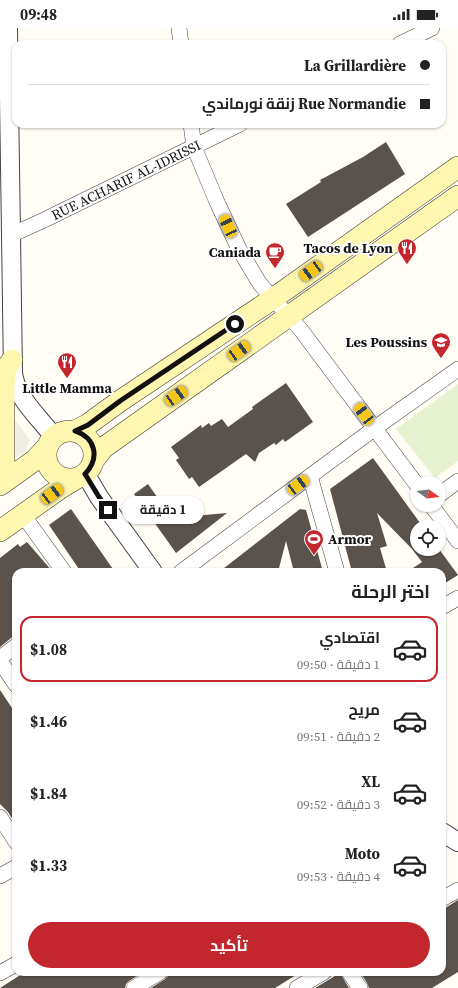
<!DOCTYPE html>
<html lang="ar">
<meta charset="utf-8">
<style>
body{margin:0;font-family:"Source Serif 4",Cairo,serif;background:#f6f6f6;color:#222;direction:rtl;height:100vh;display:flex;flex-direction:column;font-size:15px;white-space:nowrap}
*{box-sizing:border-box;margin:0}
p{font-size:13px;color:#767676}
.icon{flex:none;width:22px;height:22px;fill:none;stroke:currentColor;stroke-width:2;stroke-linecap:round;stroke-linejoin:round}
.map{position:relative;flex:1;overflow:hidden;direction:ltr}
.drawer{position:absolute;left:12px;top:540px;width:434px;height:408px;display:flex;flex-direction:column;background:#fff;border-radius:12px;box-shadow:0 1px 3px #0004;direction:rtl}
.drawer>*{flex:none}
.banner{position:absolute;left:12px;top:12px;width:434px;height:88px;border-radius:12px;box-shadow:0 1px 3px #0004;direction:rtl;display:grid;align-content:center;height:88px;padding:0 16px;background:#fff}
.needle{width:26px;rotate:105deg}
.buttons{position:absolute;left:410px;top:448px;display:grid;gap:8px}
.buttons a{display:grid;place-items:center;width:36px;height:36px;border-radius:50%;background:#fff;box-shadow:0 1px 3px #0004;font-size:20px}
.end{position:absolute;width:18px;height:18px;margin:-9px;border:5px solid #111;background:#fff;box-shadow:0 0 0 2px #fff}
.from{border-radius:50%}
.bubble{position:absolute;height:28px;border-radius:14px;background:#fff;box-shadow:0 1px 3px #0004;font-size:13px;font-weight:700;line-height:28px;text-align:center;direction:rtl}
.car{position:absolute;width:12px;height:24px;margin:-12px -6px;border-radius:5px;box-shadow:0 0 3px 1px #0007;background:linear-gradient(#f5c518 24%,#345 0 40%,#f5c518 0 76%,#345 0 86%,#f5c518 0)}
.banner b{display:flex;align-items:center;gap:14px;height:38px;font-size:15px}
.banner b+b{border-top:1px solid #e0e0e0}
.banner i{width:10px;height:10px;background:#222}
ul{padding:0;list-style:none}
li{display:flex;align-items:center;gap:12px;height:66px;margin:0 8px 6px;padding:0 8px;border:2px solid transparent;border-radius:12px}
li div{flex:1}
li b{display:block;font-size:15px}
li em{font-style:normal;font-weight:700}
li.active{border-color:#c4262e}
li>.icon{width:36px;height:36px;stroke-width:1.5}
h2{padding:0 16px;font-size:18px;line-height:48px}
.action{display:flex;gap:8px;margin-top:auto;padding:8px 16px}
.action a{flex:1;height:46px;border-radius:24px;background:#c4262e;color:#fff;font-size:16px;font-weight:700;line-height:46px;text-align:center}
.status{display:flex;justify-content:space-between;align-items:center;height:28px;padding:0 20px;background:#fff;direction:ltr}
.status svg{height:11px;fill:currentColor}
.map>svg:first-child{display:block}
.pitch{fill:#e6f2cf}
.plaza{fill:#f1ede2}
.building{fill:#5a524d}
.lines{fill:none;stroke-linecap:round;stroke-linejoin:round}
.minor-casing{stroke:#444;stroke-width:16}
.tertiary-casing{stroke:#444;stroke-width:20}
.secondary-casing{stroke:#333;stroke-width:22}
.minor{stroke:#fff;stroke-width:15}
.tertiary{stroke:#fff;stroke-width:18}
.secondary{stroke:#fff6b0;stroke-width:21}
.route{stroke:#111;stroke-width:5}
.labels{text-anchor:middle;stroke-width:4;stroke-linejoin:round;paint-order:stroke}
.street-label{font-size:14px;fill:#111;stroke:#fff}
.poi-label{font-size:14px;font-weight:bold;fill:#111;stroke:#fff;text-anchor:end}
</style>
<div class="status"><b>09:48</b><svg viewBox="0 0 49 12"><path d="M0 12V9h3v3zM5 12V6h3v6zM10 12V3h3v9zM15 12V0h3v12zM26 1h20v11H26zM47 4h2v5h-2z"/></svg></div>
<div class="map">
<svg width="458" height="960" viewBox="0 0 458 960">
<rect width="100%" height="100%" fill="#fffdf5"/>
<path class="pitch" d="M458,356v77l-23,17 -39,-49z"/>
<path class="plaza" d="M13,389l17,23 -6,13 -7,4 -3,-1z"/>
<path class="building" d="M386,114l19,32 -97,63 -22,-33 35,-22 -1,-2 43,-23z
M286,355l27,39 -28,20 -2,-3 -7,6 -2,-2 -15,10 -4,9 -9,-8 -47,33 -7,-10 -3,2 -13,-19 3,-2 -8,-11 30,-22 1,3 7,-5 2,3 11,-7 6,8 25,-18 -1,-2z
M373,430l50,69h-6v22h22l19,26 -16,10v-13h-35l15,-10 -10,-13 -35,-36 10,33 -7,2 7,24h-35l-22,-83z
M148,456l14,20 8,-5 12,18 45,-4 -51,40 -42,-59z
M71,481l44,63h-34l-32,-47z
M300,481l6,1 17,62h-29l-8,-31 -8,31h-59z
M27,514l26,30h-37v62l-16,13v-89l18,-14 2,3z
M0,662l16,24v111l-8,-13 -8,-8z
M458,872v72l-26,16h-63l-2,-5 -7,-11h82v-62z
M25,944h118l-14,9 -3,3 -1,4h-125z
M169,944h132l-26,16h-124l14,-9 3,-3z
M340,945l9,15h-34z"/>
<g class="lines">
<g class="minor-casing">
<path id="minor" d="M179,0l2,16
M400,16l32,-16
M191,96l3,23 23,55 22,47 21,35 41,46 116,155
M11,207l33,-15 196,-96
M310,448l27,96
M439,467l19,-14
M431,477l27,36
M23,487l41,57
M181,544l194,-144 83,-59
M442,579l16,-9
M0,630l16,-12
M0,633l16,24
M0,789l16,25
M0,848l16,-9
M442,871l16,-9
M349,944l11,16
M0,945l16,-9
M134,960l26,-16
M297,960l27,-16"/>
</g>
<g class="tertiary-casing">
<path id="tertiary" d="M8,0l5,345c3,25 27,45 41,64
M85,445l14,24 54,75
M442,804l16,10"/>
</g>
<g class="secondary-casing">
<path id="secondary" d="M75,403l12,-6 33,-24 154,-103 184,-131
M46 427a24 24 0 1 1 48 0a24 24 0 1 1-48 0Z
M94,432l9,-12 355,-252
M0,457l4,-24v-76l2,-16 6,-9
M0,457l35,-25 13,-14
M0,503l62,-44 15,-9"/>
</g>
<use href="#minor" class="minor"/>
<use href="#tertiary" class="tertiary"/>
<use href="#secondary" class="secondary"/>
</g>
<g class="lines">
<path class="route" d="M108,482l-9,-13 -14,-23c15,-16 11,-36 -10,-43l13,-6 32,-24 115,-77"/>
</g>
<defs>
<g id="restaurant-pin" transform="scale(1)"><path d="M0 17L-7.5 6A9.5 9.5 0 1 1 7.5 6Z" fill="#c4262e" stroke="#fff"/><path d="M-5-6h1v4h1v-4h1v4h1v-4h1v5L-1.5 .5V6h-2V.5L-5-1ZM5-6V6H3V1.5H1.5Q1.5-4 5-6Z" fill="#fff"/></g>
<g id="cafe-pin" transform="scale(1)"><path d="M0 17L-7.5 6A9.5 9.5 0 1 1 7.5 6Z" fill="#c4262e" stroke="#fff"/><path d="M-5.5-4.5H6V0H3Q3 3.5 0 3.5H-2.5Q-5.5 3.5-5.5 0ZM3-3.2v2h1.7v-2ZM-6 4.5H4V6H-6Z" fill="#fff"/></g>
<g id="school-pin" transform="scale(1)"><path d="M0 17L-7.5 6A9.5 9.5 0 1 1 7.5 6Z" fill="#c4262e" stroke="#fff"/><path d="M0-5L7-2L0 1L-7-2ZM-4 1L0 2.5L4 1V4Q0 6-4 4Z" fill="#fff"/></g>
<g id="stadium-pin" transform="scale(1)"><path d="M0 17L-7.5 6A9.5 9.5 0 1 1 7.5 6Z" fill="#c4262e" stroke="#fff"/><path d="M0-5a6.5 5 0 1 0 0 10a6.5 5 0 1 0 0-10ZM-3.5-1.8h7v3.6h-7Z" fill="#fff"/></g>
</defs>
<g fill-rule="evenodd">
<use href="#restaurant-pin" x="407" y="220"/>
<use href="#cafe-pin" x="275" y="224"/>
<use href="#school-pin" x="441" y="314"/>
<use href="#restaurant-pin" x="67" y="334"/>
<use href="#stadium-pin" x="314" y="511"/>
</g>
<g class="labels">
<g class="street-label">
<text transform="translate(126 152) rotate(-26)" y="5">RUE ACHARIF AL-IDRISSI</text>
</g>
<g class="poi-label">
<text x="393" y="225">Tacos de Lyon</text>
<text x="261" y="229">Caniada</text>
<text x="427" y="319">Les Poussins</text>
<text x="67" y="365" text-anchor="middle">Little Mamma</text>
<text x="328" y="516" text-anchor="start">Armor</text>
</g>
</g>
</svg>
<div class="buttons">
<a><svg class="needle" viewBox="-14 -14 28 28"><path d="M0-13l5 13h-10z" fill="#e53935"/><path d="M0 13l5-13h-10z" fill="#767676"/></svg></a>
<a><svg class="icon" aria-label="locate" viewBox="0 0 24 24"><circle cx="12" cy="12" r="6"/><path d="M12 2v4M12 18v4M2 12h4M18 12h4"/></svg></a>
</div>
<i class="end from" style="left:235px;top:296px"></i>
<i class="end" style="left:108px;top:482px"></i>
<div class="bubble" style="left:122px;top:468px;width:82px">1 دقيقة</div>
<i class="car" style="left:228px;top:198px;rotate:335deg"></i>
<i class="car" style="left:311px;top:243px;rotate:234deg"></i>
<i class="car" style="left:239px;top:323px;rotate:54deg"></i>
<i class="car" style="left:176px;top:368px;rotate:55deg"></i>
<i class="car" style="left:364px;top:386px;rotate:323deg"></i>
<i class="car" style="left:298px;top:457px;rotate:53deg"></i>
<i class="car" style="left:52px;top:466px;rotate:53deg"></i>
<div class="banner">
<b><i class="from"></i>La Grillardière</b>
<b><i></i>Rue Normandie زنقة نورماندي</b>
</div>
<section class="drawer">
<h2>اختر الرحلة</h2>
<ul>
<li class="active"><svg class="icon" aria-label="car" viewBox="0 0 24 24"><path d="M5 17H2v-5l4-1 3-4h7l3 4 3 1v5h-3M9 17h6M6 11h13"/><circle cx="7" cy="17" r="2"/><circle cx="17" cy="17" r="2"/></svg><div><b>اقتصادي</b><p>1 دقيقة · 09:50</p></div><em>$1.08</em></li>
<li><svg class="icon" aria-label="car" viewBox="0 0 24 24"><path d="M5 17H2v-5l4-1 3-4h7l3 4 3 1v5h-3M9 17h6M6 11h13"/><circle cx="7" cy="17" r="2"/><circle cx="17" cy="17" r="2"/></svg><div><b>مريح</b><p>2 دقيقة · 09:51</p></div><em>$1.46</em></li>
<li><svg class="icon" aria-label="car" viewBox="0 0 24 24"><path d="M5 17H2v-5l4-1 3-4h7l3 4 3 1v5h-3M9 17h6M6 11h13"/><circle cx="7" cy="17" r="2"/><circle cx="17" cy="17" r="2"/></svg><div><b>XL</b><p>3 دقيقة · 09:52</p></div><em>$1.84</em></li>
<li><svg class="icon" aria-label="car" viewBox="0 0 24 24"><path d="M5 17H2v-5l4-1 3-4h7l3 4 3 1v5h-3M9 17h6M6 11h13"/><circle cx="7" cy="17" r="2"/><circle cx="17" cy="17" r="2"/></svg><div><b>Moto</b><p>4 دقيقة · 09:53</p></div><em>$1.33</em></li>
</ul>
<div class="action"><a>تأكيد</a></div>
</section>
</div>
